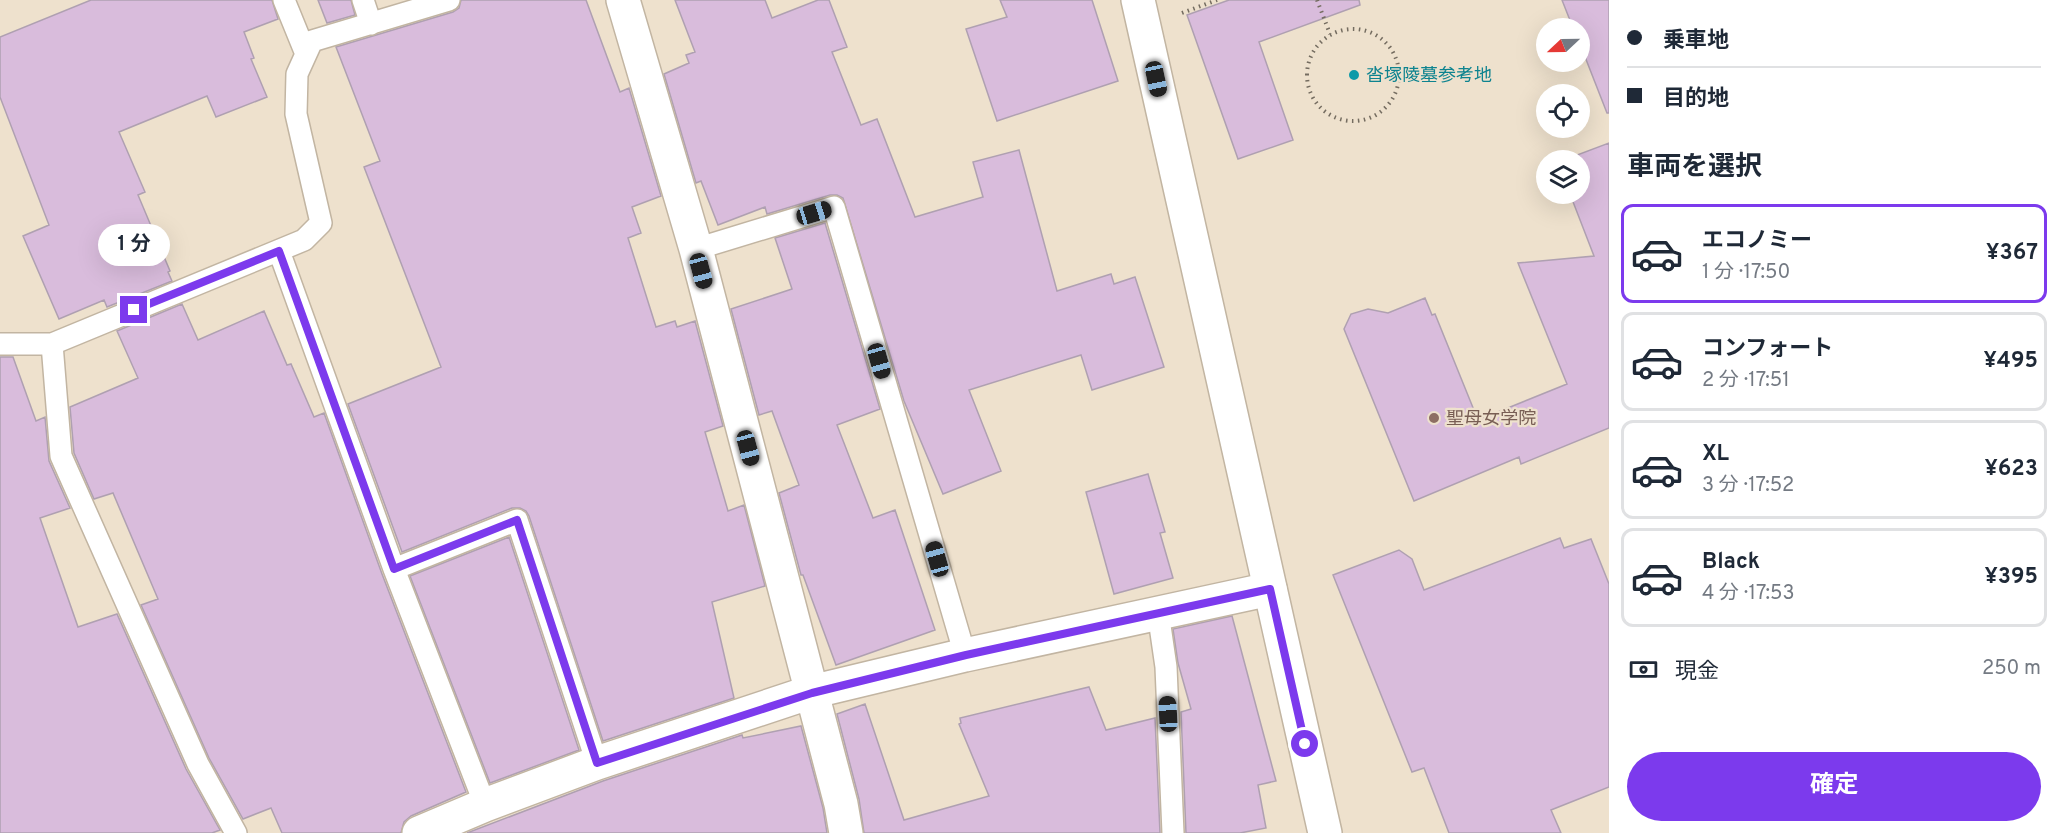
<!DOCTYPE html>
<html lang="ja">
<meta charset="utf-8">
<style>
body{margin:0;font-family:Overpass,"Noto Sans JP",sans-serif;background:#f6f6f7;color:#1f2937;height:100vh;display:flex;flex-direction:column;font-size:22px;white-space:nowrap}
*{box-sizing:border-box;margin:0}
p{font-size:20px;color:#747a83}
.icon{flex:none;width:33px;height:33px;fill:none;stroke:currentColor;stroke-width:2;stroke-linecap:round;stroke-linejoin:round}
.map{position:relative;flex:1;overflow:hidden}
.drawer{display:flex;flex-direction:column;background:#fff;width:450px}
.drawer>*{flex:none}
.top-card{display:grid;align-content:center;height:132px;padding:0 18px;background:#fff}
.needle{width:39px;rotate:248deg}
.tools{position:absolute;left:1536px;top:18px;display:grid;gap:12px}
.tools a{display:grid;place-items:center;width:54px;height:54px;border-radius:50%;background:#fff;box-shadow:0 6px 24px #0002;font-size:30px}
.end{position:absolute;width:27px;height:27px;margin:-14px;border:8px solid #7c3aed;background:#fff;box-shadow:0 0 0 3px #fff}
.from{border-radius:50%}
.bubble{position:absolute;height:42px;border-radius:21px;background:#fff;box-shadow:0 6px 24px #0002;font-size:20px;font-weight:700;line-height:42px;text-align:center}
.car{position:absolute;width:18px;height:36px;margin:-18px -9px;border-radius:8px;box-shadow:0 0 4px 2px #0007;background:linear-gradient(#222 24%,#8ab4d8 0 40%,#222 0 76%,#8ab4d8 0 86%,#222 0)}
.top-card b{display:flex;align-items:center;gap:21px;height:57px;font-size:22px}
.top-card b+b{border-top:2px solid #e0e1e3}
.top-card i{width:15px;height:15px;background:#1f2937}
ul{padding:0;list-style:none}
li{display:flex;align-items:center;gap:18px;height:99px;margin:0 12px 9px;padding:0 6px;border:3px solid #e0e1e3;border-radius:12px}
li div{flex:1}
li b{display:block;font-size:22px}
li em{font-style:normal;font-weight:700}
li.active{border-color:#7c3aed}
li>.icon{width:54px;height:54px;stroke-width:1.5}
h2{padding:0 18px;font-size:27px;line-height:72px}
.pay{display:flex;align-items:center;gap:15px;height:66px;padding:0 18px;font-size:22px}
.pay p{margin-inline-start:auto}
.primary-button{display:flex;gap:12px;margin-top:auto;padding:12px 18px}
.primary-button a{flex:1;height:69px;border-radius:36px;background:#7c3aed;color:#fff;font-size:24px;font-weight:700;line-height:69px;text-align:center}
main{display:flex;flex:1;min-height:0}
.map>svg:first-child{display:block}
.building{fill:#d9bcdc;stroke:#afa0b1;stroke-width:1.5}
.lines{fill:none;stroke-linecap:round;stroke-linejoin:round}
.lane-casing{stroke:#c2b5a2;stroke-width:24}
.street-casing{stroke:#c2b5a2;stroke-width:36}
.secondary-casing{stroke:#c2b5a2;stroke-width:36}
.path{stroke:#746c60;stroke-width:4;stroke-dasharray:1.5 4.5;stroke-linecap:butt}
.lane{stroke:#fff;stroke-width:21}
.street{stroke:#fff;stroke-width:33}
.secondary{stroke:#fff;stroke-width:33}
.route{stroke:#7c3aed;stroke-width:8}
.culture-dot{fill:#0f9aa8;stroke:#eee1cd;stroke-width:2}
.education-dot{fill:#8d6e63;stroke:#eee1cd;stroke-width:2}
.labels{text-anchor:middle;stroke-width:4.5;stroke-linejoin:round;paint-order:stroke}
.culture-label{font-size:18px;fill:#0d838f;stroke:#eee1cd;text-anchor:start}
.education-label{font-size:18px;fill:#785e54;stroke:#eee1cd;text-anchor:start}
</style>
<main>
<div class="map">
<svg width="1609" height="833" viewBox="0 0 1609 833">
<rect width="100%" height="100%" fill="#eee1cd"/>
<path class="building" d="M91,0h181l6,19 -34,13 10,26 -3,1 16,38 -51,20 -9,-21 -88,36 26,60 -7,3 32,76 -2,1 4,9 -65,26 -3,-7 -45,19 -36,-83 26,-11 -49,-128v-60z
M318,0h33l4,15 -28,8z
M461,0h125l34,92 9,-4 32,108 -29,11 9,26 -13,5 28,89 19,-6 2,6 18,-6 28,105 -18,6 23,79 16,-6 21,81 -53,16 22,96 -131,43 -74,-225 -3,-5 -6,-3h-8l-110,44 -54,-148 93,-37 -77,-200 16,-6 -44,-114 117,-35 6,-4z
M675,0h90l7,18 46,-18h11l18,47 -15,5 29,73 16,-6 38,98 68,-20 -10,-35 46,-12 38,141 54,-17 3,10 21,-7 29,90 -72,23 -11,-35 -112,35 32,81 -58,23 -39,-93 -61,-203 -6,-3h-7l-63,19 -2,-7 -47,18 -17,-44 -5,2 -32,-109 25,-11 -3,-8 9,-3z
M1000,0h92l26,81 -121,40 -31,-92 41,-12z
M1229,0h130l1,5 -101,37 34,98 -55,19 -51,-144z
M1562,0h47v113h-2l-27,-69v-16h-7z
M1609,143v285l-88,36 -2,-7 -105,44 -70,-172 7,-15 17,-5 20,4 37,-15 7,17 3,-1 43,106 89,-36 -49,-121 76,-7 -24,-62h10v-34h-16z
M825,223l55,186 -43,16 36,93 22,-8 40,120 -99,35 -33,-90h-2l-22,-82 20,-8 -27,-74 -13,4 -28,-106 61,-20 -17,-51z
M182,304l16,36 66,-29 23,54 4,-1 23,53 10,-4 58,161 84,218 -55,24 -7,6 -3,11h-119l-11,-25 -28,11 -34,-61 -68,-153 17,-6 -45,-106 -19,6 -20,-46 -4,-46 68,-29 -21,-47z
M0,357h13l23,64 9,-4 4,44 21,47 -30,10 38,109 39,-13 69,155 34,61 -8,3h-212z
M1148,474l17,58 -5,1 13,45 -59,16 -28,-102z
M509,537l70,213 -89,33 -80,-207z
M1560,538l4,10 27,-9 18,45v203l-58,23 10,23h-112l-25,-65 -12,4 -79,-197 66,-25 13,9 12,31z
M1232,616l44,165 -18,4 8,43 -26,5h-54l-5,-121 10,-3 -13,-46 -5,-34z
M1089,687l17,43 49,-12 5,115h-296l-5,-34 -22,-85 28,-10 39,116 85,-24 -30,-72 2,-1 -1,-5z
M801,726l22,82 4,25h-360l136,-52 139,-46 1,3z"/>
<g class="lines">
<g class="lane-casing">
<path id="lane" d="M284,0l22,54
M363,0l8,24
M696,249l138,-42 131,448
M279,251l115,318 91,236
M0,344h52
M394,569l123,-49 80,243
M1158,612l8,55 7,166
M236,833l-38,-69 -137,-308 -9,-112 252,-104 17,-17 -25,-109 1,-40 15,-33 137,-41"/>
</g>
<g class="street-casing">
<path id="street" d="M623,0l73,249 145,555 5,29
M419,833l66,-28 112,-42 214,-71 154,-37 305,-66"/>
</g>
<g class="secondary-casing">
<path id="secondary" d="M1138,0l187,833"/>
</g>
<path class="path" d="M1317,0l13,34
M1182,13l35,-13
M1307 75a46 46 0 1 1 92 0a46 46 0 1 1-92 0Z"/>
<use href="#lane" class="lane"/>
<use href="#street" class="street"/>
<use href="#secondary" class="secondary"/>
</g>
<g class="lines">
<path class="route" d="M134,310l145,-59 115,318 123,-49 80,243 215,-70 154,-38 304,-66 35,155"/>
</g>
<circle class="culture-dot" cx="1354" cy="75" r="6"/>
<circle class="education-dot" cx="1434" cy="418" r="6"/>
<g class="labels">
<g class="culture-label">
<text x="1366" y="81">沓塚陵墓参考地</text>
</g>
<g class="education-label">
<text x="1446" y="424">聖母女学院</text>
</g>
</g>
</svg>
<div class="tools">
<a><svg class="needle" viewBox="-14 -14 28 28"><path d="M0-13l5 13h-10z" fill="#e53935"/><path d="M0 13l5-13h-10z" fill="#747a83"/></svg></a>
<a><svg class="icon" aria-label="locate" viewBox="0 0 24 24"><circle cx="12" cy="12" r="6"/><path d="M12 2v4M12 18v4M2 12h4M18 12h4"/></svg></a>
<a><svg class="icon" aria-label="layers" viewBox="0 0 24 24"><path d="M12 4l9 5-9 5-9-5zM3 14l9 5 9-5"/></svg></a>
</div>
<i class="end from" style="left:1305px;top:744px"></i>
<i class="end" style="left:134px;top:310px"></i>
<div class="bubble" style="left:98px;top:224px;width:72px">1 分</div>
<i class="car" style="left:1156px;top:79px;rotate:168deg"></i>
<i class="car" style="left:814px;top:213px;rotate:73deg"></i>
<i class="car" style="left:701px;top:271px;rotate:165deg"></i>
<i class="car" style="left:879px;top:361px;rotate:164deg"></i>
<i class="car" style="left:748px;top:448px;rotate:165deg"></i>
<i class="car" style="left:937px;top:559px;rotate:344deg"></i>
<i class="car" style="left:1168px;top:714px;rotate:357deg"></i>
</div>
<section class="drawer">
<div class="top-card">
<b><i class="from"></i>乗車地</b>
<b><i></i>目的地</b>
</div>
<h2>車両を選択</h2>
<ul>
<li class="active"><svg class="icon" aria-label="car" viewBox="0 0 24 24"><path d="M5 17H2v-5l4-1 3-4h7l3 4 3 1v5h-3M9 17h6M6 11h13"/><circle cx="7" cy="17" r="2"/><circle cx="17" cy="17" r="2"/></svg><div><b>エコノミー</b><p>1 分 · 17:50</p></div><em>¥367</em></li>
<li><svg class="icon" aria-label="car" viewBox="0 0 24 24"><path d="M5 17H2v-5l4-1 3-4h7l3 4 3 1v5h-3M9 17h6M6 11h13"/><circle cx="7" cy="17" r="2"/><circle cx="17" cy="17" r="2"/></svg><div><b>コンフォート</b><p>2 分 · 17:51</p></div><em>¥495</em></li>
<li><svg class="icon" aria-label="car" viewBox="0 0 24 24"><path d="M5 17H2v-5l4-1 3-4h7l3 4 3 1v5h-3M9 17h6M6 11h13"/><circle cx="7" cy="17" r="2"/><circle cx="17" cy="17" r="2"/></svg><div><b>XL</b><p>3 分 · 17:52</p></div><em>¥623</em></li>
<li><svg class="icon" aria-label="car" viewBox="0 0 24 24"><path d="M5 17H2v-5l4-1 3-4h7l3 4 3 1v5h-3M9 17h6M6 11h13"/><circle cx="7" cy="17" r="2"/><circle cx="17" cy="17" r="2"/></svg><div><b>Black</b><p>4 分 · 17:53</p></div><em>¥395</em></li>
</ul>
<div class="pay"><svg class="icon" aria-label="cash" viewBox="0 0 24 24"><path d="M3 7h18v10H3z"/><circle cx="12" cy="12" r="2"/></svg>現金<p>250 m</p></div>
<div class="primary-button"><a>確定</a></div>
</section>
</main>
